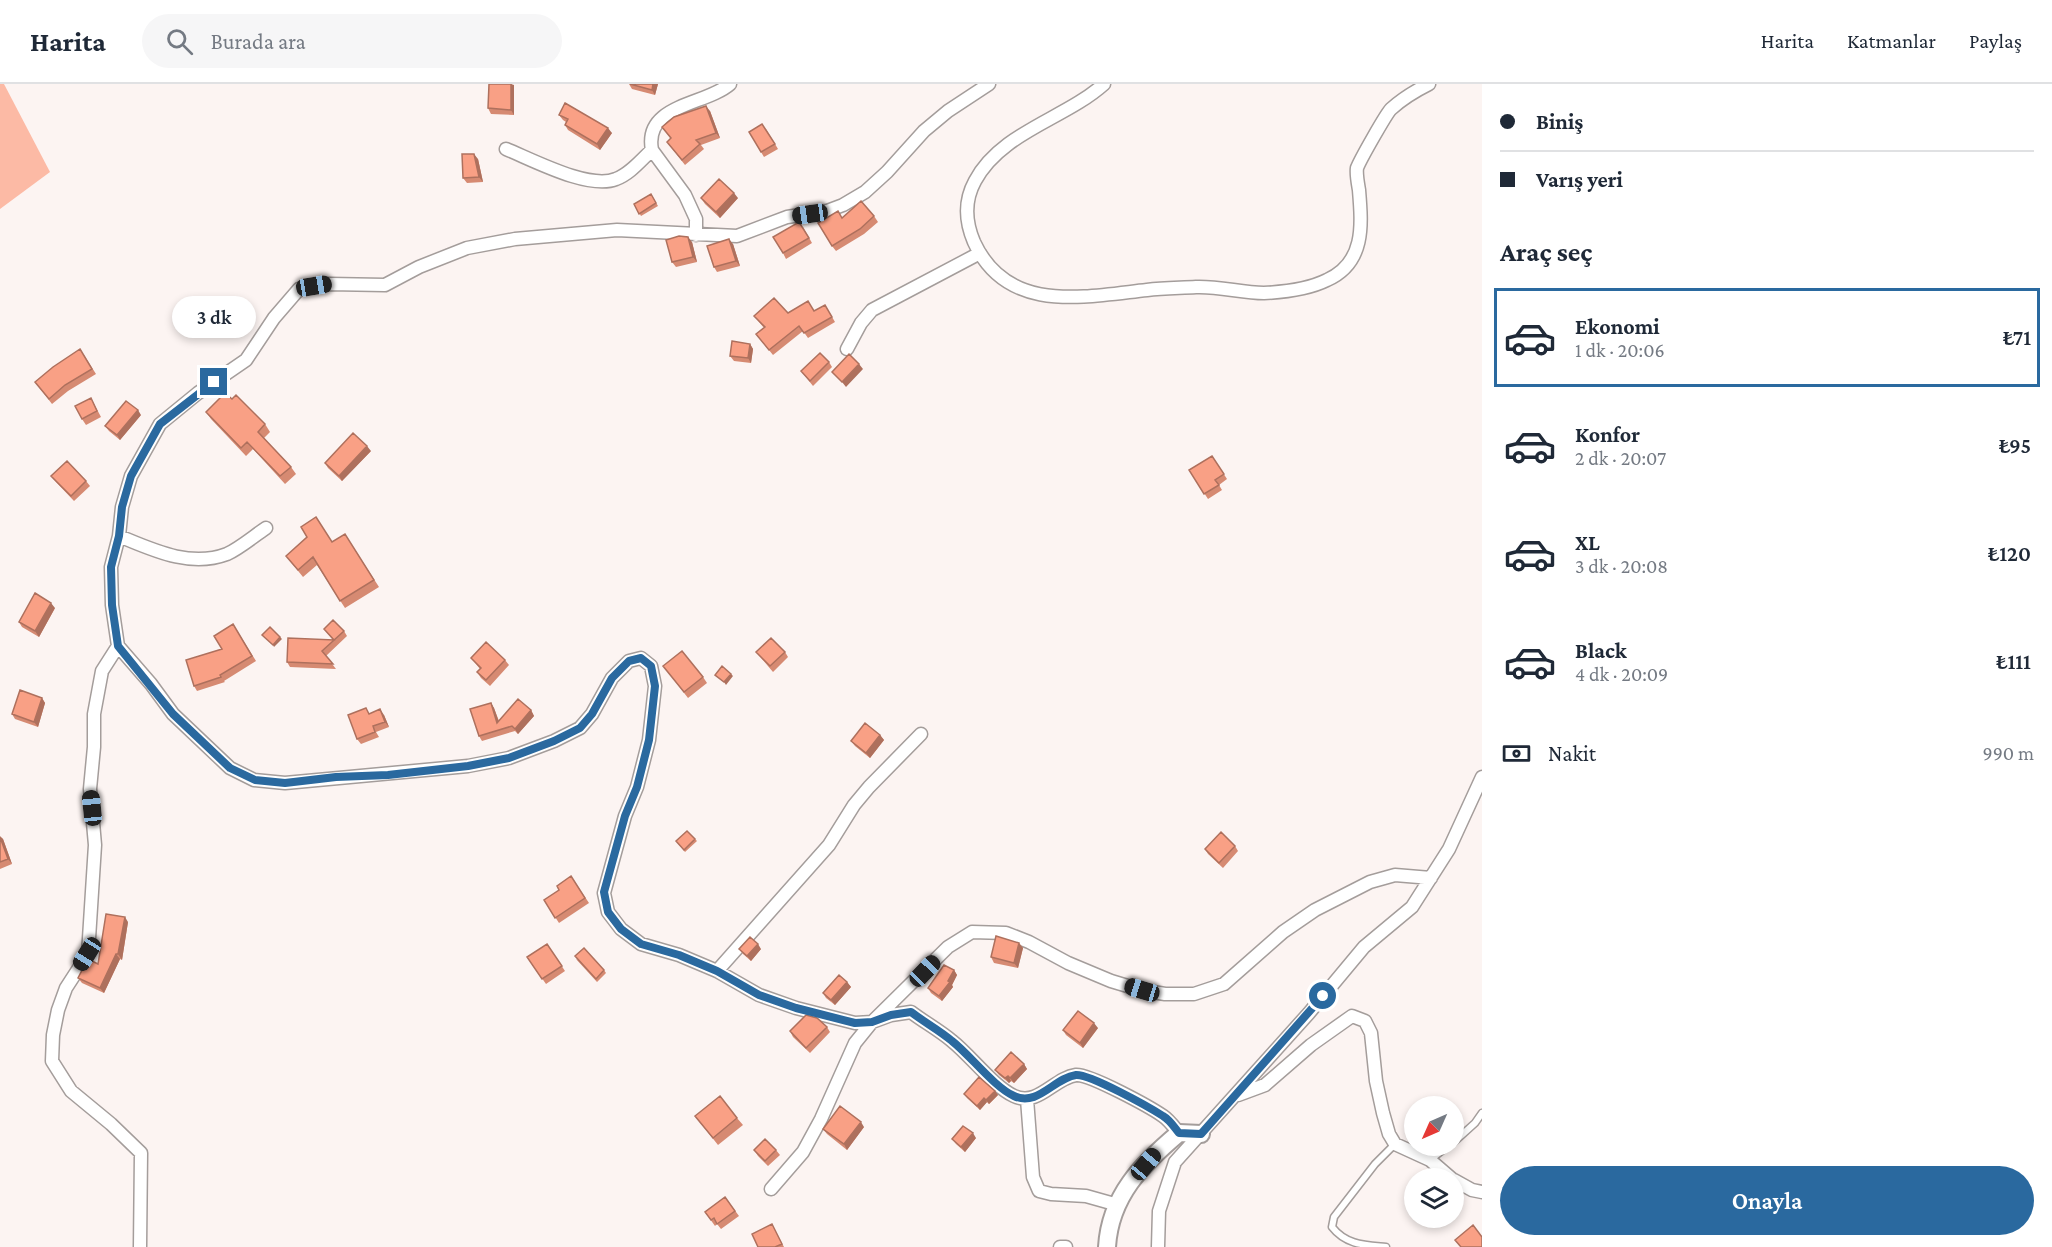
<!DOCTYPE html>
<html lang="tr">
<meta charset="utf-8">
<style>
body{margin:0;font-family:"Crimson Pro",serif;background:#f6f6f7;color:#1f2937;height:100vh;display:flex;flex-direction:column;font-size:22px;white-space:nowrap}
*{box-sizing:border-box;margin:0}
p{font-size:20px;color:#747a83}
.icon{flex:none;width:33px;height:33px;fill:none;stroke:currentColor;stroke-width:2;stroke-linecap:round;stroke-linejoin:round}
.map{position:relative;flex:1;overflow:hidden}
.sheet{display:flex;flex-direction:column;background:#fff;width:570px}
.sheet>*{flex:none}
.top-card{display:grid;align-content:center;height:132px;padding:0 18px;background:#fff}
.needle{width:39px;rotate:225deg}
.tools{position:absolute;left:1404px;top:1012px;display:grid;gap:12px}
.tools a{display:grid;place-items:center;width:60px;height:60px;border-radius:50%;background:#fff;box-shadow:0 3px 9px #0003;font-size:30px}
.end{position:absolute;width:27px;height:27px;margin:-14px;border:8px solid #2a699f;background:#fff;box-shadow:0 0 0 3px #fff}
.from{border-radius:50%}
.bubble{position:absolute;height:42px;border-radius:21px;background:#fff;box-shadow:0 3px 9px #0003;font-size:20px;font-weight:600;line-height:42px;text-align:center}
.car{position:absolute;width:18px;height:36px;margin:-18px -9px;border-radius:8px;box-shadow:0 0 4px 2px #0007;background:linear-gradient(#222 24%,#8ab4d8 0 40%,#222 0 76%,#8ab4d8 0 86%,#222 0)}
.top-card b{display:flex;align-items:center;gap:21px;height:57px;font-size:22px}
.top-card b+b{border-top:2px solid #e0e1e3}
.top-card i{width:15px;height:15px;background:#1f2937}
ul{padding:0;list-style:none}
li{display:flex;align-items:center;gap:18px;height:99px;margin:0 12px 9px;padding:0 6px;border:3px solid transparent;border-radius:0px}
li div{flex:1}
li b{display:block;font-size:22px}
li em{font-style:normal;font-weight:600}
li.on{border-color:#2a699f}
li>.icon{width:54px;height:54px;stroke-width:1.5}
h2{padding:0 18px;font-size:27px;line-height:72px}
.pay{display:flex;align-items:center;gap:15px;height:66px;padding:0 18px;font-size:22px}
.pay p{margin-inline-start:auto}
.cta{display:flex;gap:12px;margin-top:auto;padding:12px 18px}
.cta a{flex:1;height:69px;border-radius:36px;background:#2a699f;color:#fff;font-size:24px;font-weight:600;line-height:69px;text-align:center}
header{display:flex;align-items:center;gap:36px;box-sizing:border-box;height:84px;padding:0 30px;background:#fff;border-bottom:2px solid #e0e1e3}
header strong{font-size:28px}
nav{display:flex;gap:33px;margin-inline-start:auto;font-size:21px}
.search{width:420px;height:54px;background:#f6f6f7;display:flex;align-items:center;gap:15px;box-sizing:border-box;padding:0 21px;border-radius:33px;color:#747a83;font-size:22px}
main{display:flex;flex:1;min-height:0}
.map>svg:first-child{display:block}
.green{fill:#fcbaa5}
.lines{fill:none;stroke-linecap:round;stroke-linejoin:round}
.lane-casing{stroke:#a49d9b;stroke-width:9}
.street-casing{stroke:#a49d9b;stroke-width:15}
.secondary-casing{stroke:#a49d9b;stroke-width:20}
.lane{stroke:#fff;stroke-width:6}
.street{stroke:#fff;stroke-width:12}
.secondary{stroke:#fff;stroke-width:16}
.wall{fill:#d68a72}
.shaded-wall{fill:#ae705d}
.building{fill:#f9a085;stroke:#ae705d;stroke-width:1.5}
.route{stroke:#2a699f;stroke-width:8}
</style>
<header>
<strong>Harita</strong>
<div class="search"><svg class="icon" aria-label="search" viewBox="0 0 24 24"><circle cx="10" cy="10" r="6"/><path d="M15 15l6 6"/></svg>Burada ara</div>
<nav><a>Harita</a><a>Katmanlar</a><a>Paylaş</a></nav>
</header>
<main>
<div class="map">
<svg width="1482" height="1163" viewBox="0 0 1482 1163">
<rect width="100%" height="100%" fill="#fcf4f2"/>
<path class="green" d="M0,0h4l46,88 -50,37z"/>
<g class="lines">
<g class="lane-casing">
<path id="lane" d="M1454,1058l21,-19 7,-10
M1430,1076l18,-14
M1386,1163c-21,-2 -40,-2 -54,-20l2,-10 41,-53 20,-20"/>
</g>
<g class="street-casing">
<path id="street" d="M1104,0c-39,35 -103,48 -129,97 -11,20 -10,40 -1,61 33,72 109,55 173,48 16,-2 33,-2 49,-3 23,-1 46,6 68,6 20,-1 45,-4 63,-13 38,-17 35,-54 32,-90 -1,-6 -3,-16 -2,-22 3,-8 29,-54 34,-59 11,-10 26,-19 38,-25
M506,65c27,11 83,41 110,30 14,-5 25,-19 36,-29
M696,151v-16l-11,-24 -33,-45c-9,-46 54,-45 78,-66
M847,265l14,-26 11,-13 108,-57
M119,452c34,14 71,32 108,18 13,-6 27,-18 39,-26
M118,562l33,38 22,30 57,54 24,12 31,3 183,-17 41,-8 45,-17 26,-13 12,-14 20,-36 17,-17 12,-3 10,8 4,20 -6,54 -12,47 -12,29 -21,77 4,19 13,17 20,15 38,11 38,16 42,24 37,13 59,15 17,-1 19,-7 20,-3c13,10 28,18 41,29 18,14 42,46 62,55 24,11 40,-18 62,-21 14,-1 74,32 87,41 6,4 11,11 16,17
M717,887l112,-126 25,-40 15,-18 52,-53
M1238,1011l27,-10 46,-40 41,-29 13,5 6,12 5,48 7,32 6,21 6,10 35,16 22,19
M1027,1015l6,78 6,14 12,3 35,2 32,9
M1454,1096l18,10 10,2
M771,1105l32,-37 18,-33 34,-76 17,-21 76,-75 24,-15 34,1 23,9 39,21 43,18 30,9 24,4h29l30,-10 59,-52 32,-22 55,-28 25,-7 36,3
M140,1163l1,-94 -30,-29 -40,-33 -19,-30 1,-26 5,-25 8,-22 22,-34 7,-109 -5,-56 4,-42v-33l8,-43 16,-25 -6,-41 -1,-38 8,-31 3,-29 9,-31 29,-52 38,-31 48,-33 28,-42 25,-29 30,-5 56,1 34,-18 48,-19 48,-9 102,-9 120,6 50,-19 40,-6 16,-6 22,-13 22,-20 37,-41 24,-20 41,-27
M1060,1163h6
M1158,1163l1,-36 16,-49 134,-149 55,-66 48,-40 37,-58 33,-72"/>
</g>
<g class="secondary-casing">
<path id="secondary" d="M1107,1163c3,-51 35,-83 72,-114l22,1"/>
</g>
<use href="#lane" class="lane"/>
<use href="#street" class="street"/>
<use href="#secondary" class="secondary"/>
</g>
<path class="wall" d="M629,0h29l-3,11 -23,-6z
M514,1v30l-23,-1 -3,-6z
M710,27l10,27 -19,7 3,4 -19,16 -18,-23 4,-3 -9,-12z
M559,31l53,18 -12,17 -32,-20 -3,-5 1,-3 -3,-2z
M766,45l12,20 -14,8 -3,-5z
M478,75l5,23 -16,1 -4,-5z
M651,110l7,12 -17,10 -7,-12z
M701,114h37l-18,20 -15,-14z
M874,132l4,6 -14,12 -28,17 -4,-5 10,-29z
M803,143l9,16 -26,16 -3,-6z
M692,158l5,20 -21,5 -4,-5z
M733,160l7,22 -23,6 -3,-5z
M825,221l10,17 -27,16 -5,-7 -30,24 -13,-16 4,-11 -10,-12 61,-5z
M750,260l3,5 -2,14 -17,-2 -4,-5z
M84,271l12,19 -28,17 -16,13 -17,-22z
M829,278l3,5 -19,19 -12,-15z
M91,314l10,19 -15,8 -4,-6z
M232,315l33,25 5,8 -6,6 27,29 5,7 -11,10 -32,-35 -7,7 -35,-37 -5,-7z
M141,331l-21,25 -11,-9 -4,-5z
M371,367l-29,30 -14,-13 -3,-5z
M1212,372l15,23 -8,6 3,5 -14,9 -19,-29z
M51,392l35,5 4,5 -16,15 -19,-20z
M332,458h18l29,45 -34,21 -28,-43 -14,12 -17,-21z
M55,524l-16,29 -17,-10 -3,-5z
M233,540l23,37 -32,20 1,1 -28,9 -3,-5 28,-37z
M324,545l20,2 3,5 -21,20 10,13 -46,-2 -3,-5 46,-22z
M756,568h29l3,5 -15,15z
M471,574l34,2 4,5 -19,21 -9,-8 -4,-6 3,-3z
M667,587l36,6 4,6 -19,15z
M42,614l3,5 -7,24 -23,-8 -3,-5z
M491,619l3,5 5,13 32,-11 3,6 -16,18 -3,-3 -33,10 -3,-5z
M370,629l14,2 5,12 -13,5 3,5 -18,7 -4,-5z
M880,651l4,5 -14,18 -15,-12 -4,-5z
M0,753l3,2 9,25 -12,5z
M695,755l2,2 -12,11 -9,-11z
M1235,762l3,5 -15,17 -15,-14 -3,-5z
M571,792l18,27 -30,20 -15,-23 15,-10z
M128,838l-6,38 -2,-1 -16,34 -22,-10 -4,-5 20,-14z
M1019,859l4,5 -5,20 -24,-5 -3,-6z
M547,860l18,27 -19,13 -19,-27z
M739,865h22l-10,12 -8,-7z
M576,875l28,11 2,3 -9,9z
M954,886l3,5 -5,10 1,2 -11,14 -11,-8 -3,-5z
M847,898l4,5 -16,18 -9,-7 -3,-5z
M827,943l3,5 -20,21 -17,-16 -3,-6z
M1098,944l-15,20 -17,-13 -3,-5z
M1024,980l3,5 -13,14 -3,-2 -2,2 -10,-8 -4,-5z
M995,1007l3,4 -9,9 -2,-2 -7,8 -13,-12 -3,-4z
M695,1032l42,2 6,7 -25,20z
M864,1043l-17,23 -20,-16 -4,-5z
M976,1054l-11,14 -9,-8 -4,-5z
M754,1066h22l4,5 -12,11 -10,-10z
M725,1113l14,19 -18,13 -4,-5 -2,2 -10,-14z
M772,1140l12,23h-26z"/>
<path class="shaded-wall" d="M511,0l3,1v30l-3,-5z
M653,0h5l-3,11 -3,-5z
M706,22l4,5 10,27 -4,-5z
M608,44l4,5 -12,17 -3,-6z
M474,70l4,5 5,23 -4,-5z
M734,109l4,5 -18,20 -4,-6z
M688,153l4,5 5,20 -4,-5z
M729,155l4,5 7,22 -4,-5z
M750,260l3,5 -2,14 -3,-5z
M859,280l4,5 -17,18 -4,-5z
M138,326l3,5 -21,25 -3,-5z
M367,362l4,5 -29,30 -3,-5z
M51,519l4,5 -16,29 -4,-6z
M280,553l2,2 -8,8 -1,-2z
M731,590l2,2 -7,9 -2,-3z
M42,614l3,5 -7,24 -4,-5z
M491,619l3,5 7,20 -4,-5z
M380,625l4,6 5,12 -4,-5z
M531,626l3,6 -16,18 -3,-5z
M880,651l4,5 -14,18 -4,-5z
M0,752l3,3 9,25 -4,-5z
M125,833l3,5 -6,38 -4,-6z
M1019,859l4,5 -5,20 -4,-5z
M758,860l3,5 -10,12 -4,-5z
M116,870l4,5 -16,34 -4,-5z
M954,886l3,5 -5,10 1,2 -11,14 -3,-5z
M847,898l4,5 -16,18 -4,-5z
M1094,939l4,5 -15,20 -3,-5z
M1024,980l3,5 -13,14 -4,-5z
M1008,992l3,5 -2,2 -4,-5z
M995,1007l3,4 -9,9 -3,-4z
M984,1014l3,4 -7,8 -3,-4z
M861,1038l3,5 -17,23 -3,-6z
M973,1049l3,5 -11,14 -4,-5z"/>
<path class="building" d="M489,0h22v26l-23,-2z
M630,0h23l-1,6z
M565,19l43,25 -11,16 -32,-19 3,-6 -9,-4z
M706,22l10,27 -20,7 4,4 -18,16 -15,-18 4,-4 -9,-11 12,-10z
M762,40l13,20 -14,8 -12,-20z
M462,70h12l5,23 -16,1z
M719,95l15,14 -18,19 -15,-14z
M651,110l5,9 -17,11 -5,-10z
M861,117l13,15 -14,13 -28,17 -14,-23 20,-12 4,7z
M799,138l10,16 -26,15 -10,-16z
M679,152l9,1 5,20 -21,5 -6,-22z
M729,155l7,22 -22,6 -7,-21z
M774,214l14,15 20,-12 6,10 11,-6 7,12 -28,16 -5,-7 -30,24 -13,-16 9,-7 -11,-11z
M732,257l18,3 -2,14 -18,-2z
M80,265l12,20 -27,16 -16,14 -14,-17 18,-15z
M820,269l9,9 -19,19 -9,-10z
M849,270l10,10 -17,18 -10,-10z
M225,309l7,6 4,-4 29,29 -7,8 33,35 -11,9 -33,-34 -6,6 -35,-36z
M91,314l6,13 -15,8 -7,-13z
M126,317l12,9 -21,25 -12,-9z
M353,349l14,13 -28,30 -14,-13z
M1212,372l12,18 -9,6 4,5 -15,9 -15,-24z
M67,377l19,20 -15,15 -20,-20z
M316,433l16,25 13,-8 29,46 -34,21 -27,-44 -15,13 -12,-14 21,-19 -6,-10z
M35,509l16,10 -16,28 -16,-9z
M333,536l11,11 -22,20 11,13 -46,-2 1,-24 46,2 -10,-11z
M233,540l19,32 -32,19 1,2 -27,9 -8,-26 36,-11 -8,-13z
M270,543l10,10 -7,8 -11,-10z
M771,554l14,14 -15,14 -14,-14z
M486,558l19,18 -19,20 -9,-8 4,-4 -10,-10z
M682,567l21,26 -19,15 -21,-26z
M722,582l9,8 -7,8 -9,-7z
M20,606l22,8 -8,24 -22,-8z
M518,615l13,11 -16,19 -3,-3 -33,10 -9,-27 21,-6 6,20z
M366,624l3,6 11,-5 5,13 -12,4 2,6 -18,7 -9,-24z
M865,639l15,12 -14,18 -15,-12z
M687,747l8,8 -11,11 -8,-9z
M1221,748l14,14 -16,17 -14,-14z
M0,753l8,22 -8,3z
M571,792l14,22 -30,20 -11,-18 15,-10 -2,-4z
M106,830l19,3 -7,37h-2l-16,34 -22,-10 10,-19 10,5z
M996,852l23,7 -5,20 -23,-6z
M750,853l8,7 -11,12 -8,-7z
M547,860l15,22 -20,13 -15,-22z
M584,864l20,22 -8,9 -21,-23z
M944,881l10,5 -6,11 2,1 -11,14 -11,-8z
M839,891l8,7 -16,18 -8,-7z
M1078,927l16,12 -14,20 -17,-13z
M806,931l11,3 10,9 -21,21 -16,-17z
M1011,968l13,12 -14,14 -2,-2 -3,2 -10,-8z
M979,993l16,14 -9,9 -2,-2 -7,8 -13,-12z
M720,1012l17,22 -24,20 -18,-22z
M840,1022l21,16 -17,22 -21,-15z
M963,1042l10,7 -12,14 -9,-8z
M765,1055l11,11 -11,11 -11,-11z
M725,1113l10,14 -18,13 -3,-6 -3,2 -6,-8z
M772,1140l10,20 -7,3h-17l-6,-13z
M1473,1141l9,12v10h-21l-6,-7z"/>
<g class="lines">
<path class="route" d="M214,298l-54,42 -29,52 -9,31 -3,29 -8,31 1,38 6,41 55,68 57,54 25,12 30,3 51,-6 52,-2 80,-9 41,-8 45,-17 26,-13 12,-14 20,-36 17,-17 12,-3 10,8 4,20 -6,54 -12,47 -12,29 -21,76 4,20 13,17 20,15 38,11 38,16 42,24 37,13 59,15 17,-1 19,-7 20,-3c13,10 28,18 41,29 18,14 42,46 62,55 24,11 40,-18 62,-21 14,-1 73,32 87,41 7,4 11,11 16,17l22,1 122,-138"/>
</g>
</svg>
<div class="tools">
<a><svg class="needle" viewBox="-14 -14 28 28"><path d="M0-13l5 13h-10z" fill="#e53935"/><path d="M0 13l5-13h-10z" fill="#747a83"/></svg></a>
<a><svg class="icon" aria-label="layers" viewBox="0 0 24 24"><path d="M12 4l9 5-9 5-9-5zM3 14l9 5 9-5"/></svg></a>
</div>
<i class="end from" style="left:1323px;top:912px"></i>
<i class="end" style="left:214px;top:298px"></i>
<div class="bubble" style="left:172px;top:212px;width:84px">3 dk</div>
<i class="car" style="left:810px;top:130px;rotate:262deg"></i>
<i class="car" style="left:314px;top:202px;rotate:81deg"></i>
<i class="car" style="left:92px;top:724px;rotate:354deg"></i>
<i class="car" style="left:87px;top:870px;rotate:212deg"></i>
<i class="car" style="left:925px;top:887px;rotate:44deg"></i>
<i class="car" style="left:1142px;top:906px;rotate:287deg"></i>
<i class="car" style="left:1146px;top:1080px;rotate:40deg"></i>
</div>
<section class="sheet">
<div class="top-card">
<b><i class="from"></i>Biniş</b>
<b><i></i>Varış yeri</b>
</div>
<h2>Araç seç</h2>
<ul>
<li class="on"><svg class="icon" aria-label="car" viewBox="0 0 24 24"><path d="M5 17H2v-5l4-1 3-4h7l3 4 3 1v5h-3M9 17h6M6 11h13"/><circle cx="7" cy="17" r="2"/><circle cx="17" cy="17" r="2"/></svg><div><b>Ekonomi</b><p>1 dk · 20:06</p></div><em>₺71</em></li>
<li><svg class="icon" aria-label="car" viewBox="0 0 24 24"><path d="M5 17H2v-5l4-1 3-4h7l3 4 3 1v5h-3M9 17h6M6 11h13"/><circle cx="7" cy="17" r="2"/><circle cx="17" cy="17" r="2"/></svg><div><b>Konfor</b><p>2 dk · 20:07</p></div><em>₺95</em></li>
<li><svg class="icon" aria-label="car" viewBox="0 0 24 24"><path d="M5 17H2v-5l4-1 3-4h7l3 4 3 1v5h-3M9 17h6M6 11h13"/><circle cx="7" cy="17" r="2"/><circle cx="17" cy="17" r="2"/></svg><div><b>XL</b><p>3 dk · 20:08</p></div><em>₺120</em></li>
<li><svg class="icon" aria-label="car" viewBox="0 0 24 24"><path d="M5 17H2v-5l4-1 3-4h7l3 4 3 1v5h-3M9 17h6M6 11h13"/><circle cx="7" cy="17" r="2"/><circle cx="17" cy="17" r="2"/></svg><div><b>Black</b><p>4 dk · 20:09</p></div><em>₺111</em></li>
</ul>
<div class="pay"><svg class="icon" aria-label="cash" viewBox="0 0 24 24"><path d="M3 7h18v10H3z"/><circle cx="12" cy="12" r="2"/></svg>Nakit<p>990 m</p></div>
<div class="cta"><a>Onayla</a></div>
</section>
</main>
